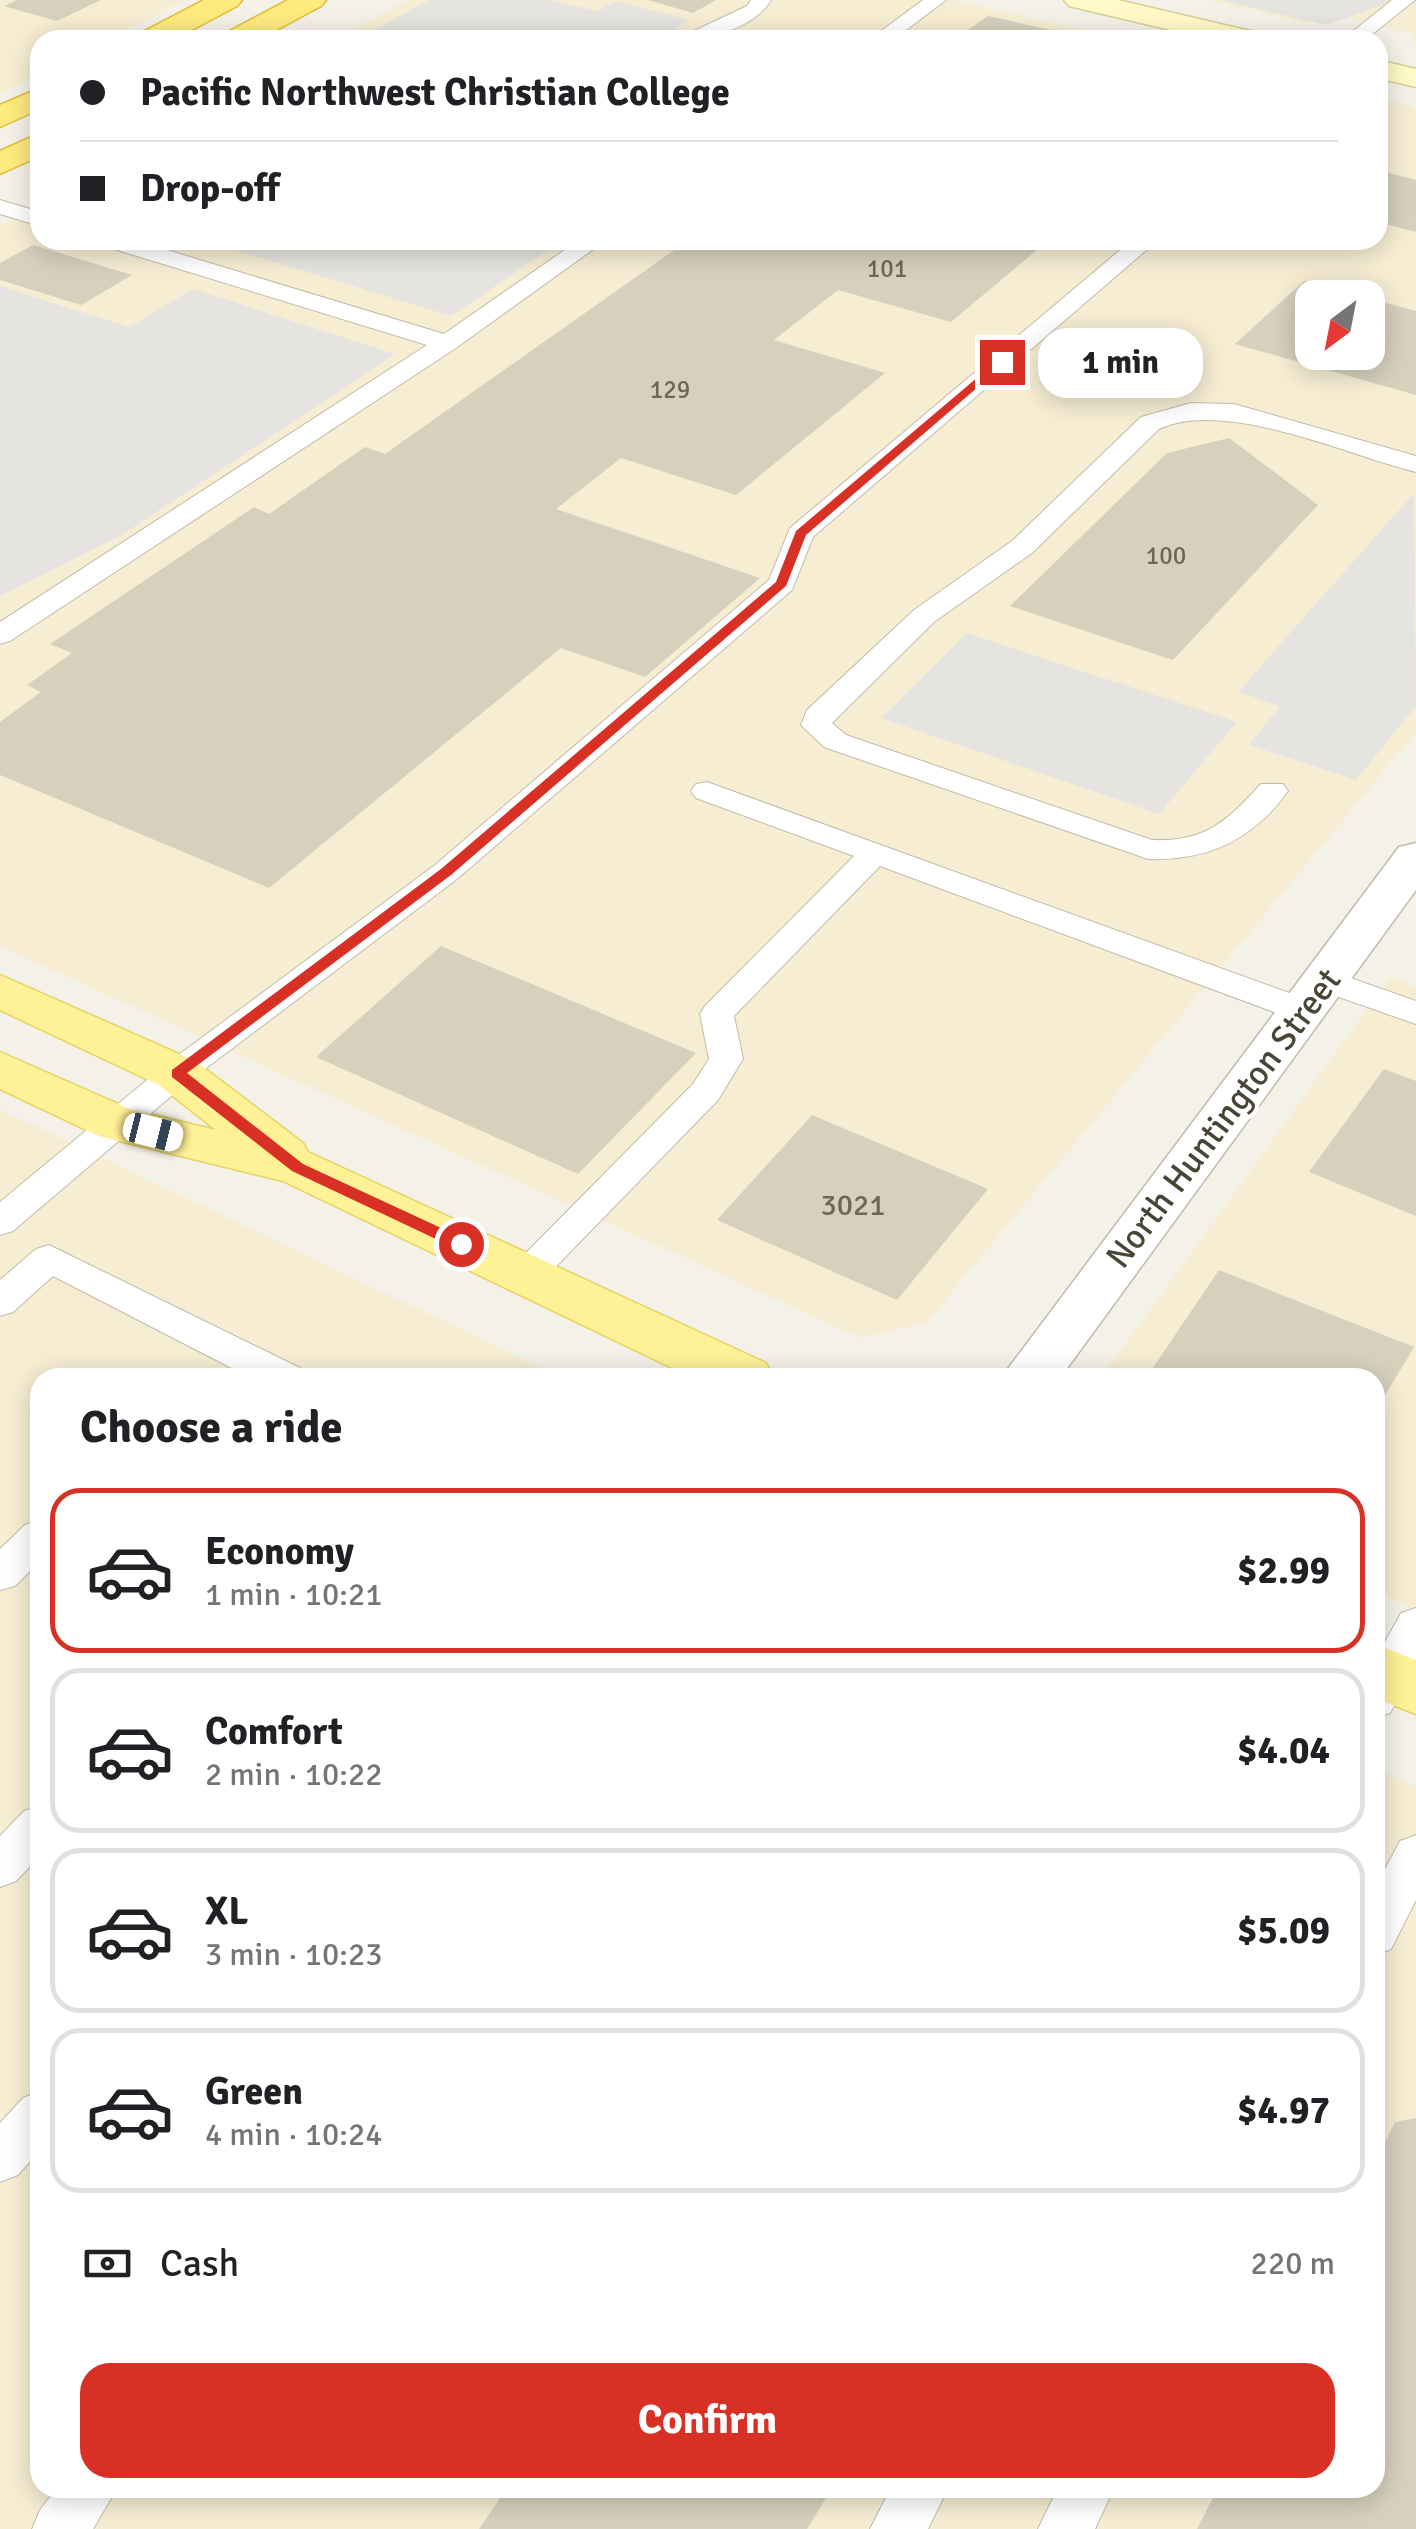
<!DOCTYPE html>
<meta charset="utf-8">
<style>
body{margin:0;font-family:Signika,sans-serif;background:#f6f6f6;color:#202124;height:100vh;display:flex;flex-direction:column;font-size:38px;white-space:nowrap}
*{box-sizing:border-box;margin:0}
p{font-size:32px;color:#757577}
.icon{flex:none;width:55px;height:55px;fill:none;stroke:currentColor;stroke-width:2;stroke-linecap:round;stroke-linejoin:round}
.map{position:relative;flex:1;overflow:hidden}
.panel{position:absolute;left:30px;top:1368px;width:1355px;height:1130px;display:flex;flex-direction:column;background:#fff;border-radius:30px;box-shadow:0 5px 25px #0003}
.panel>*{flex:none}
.top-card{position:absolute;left:30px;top:30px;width:1358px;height:220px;border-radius:30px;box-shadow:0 5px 25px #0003;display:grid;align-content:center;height:220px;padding:0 50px;background:#fff}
.needle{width:65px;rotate:212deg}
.fabs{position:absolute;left:1295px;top:280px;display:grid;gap:20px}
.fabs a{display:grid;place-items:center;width:90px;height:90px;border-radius:20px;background:#fff;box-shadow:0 5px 25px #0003;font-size:50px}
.end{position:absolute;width:45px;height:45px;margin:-22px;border:12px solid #d93025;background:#fff;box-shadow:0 0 0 5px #fff}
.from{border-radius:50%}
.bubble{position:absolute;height:70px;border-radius:30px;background:#fff;box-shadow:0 5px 25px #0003;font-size:32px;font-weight:700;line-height:70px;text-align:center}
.car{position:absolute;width:30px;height:60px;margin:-30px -15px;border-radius:12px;box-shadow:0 0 8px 2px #0007;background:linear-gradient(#fff 24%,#345 0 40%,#fff 0 76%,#345 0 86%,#fff 0)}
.top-card b{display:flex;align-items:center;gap:35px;height:95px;font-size:38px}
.top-card b+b{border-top:2px solid #e0e0e0}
.top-card i{width:25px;height:25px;background:#202124}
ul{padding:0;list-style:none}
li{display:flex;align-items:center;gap:30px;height:165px;margin:0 20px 15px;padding:0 30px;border:5px solid #e0e0e0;border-radius:30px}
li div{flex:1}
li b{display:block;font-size:38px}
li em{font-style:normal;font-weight:700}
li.selected{border-color:#d93025}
li>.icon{width:90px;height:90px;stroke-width:1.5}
h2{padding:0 50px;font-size:45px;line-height:120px}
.pay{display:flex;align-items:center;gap:25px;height:110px;padding:0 50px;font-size:38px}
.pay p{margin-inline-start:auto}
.primary-button{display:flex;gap:20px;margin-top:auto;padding:20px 50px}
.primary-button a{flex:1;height:115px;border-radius:30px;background:#d93025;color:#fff;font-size:40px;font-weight:700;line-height:115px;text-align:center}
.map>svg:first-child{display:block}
.commercial{fill:#f6edd3;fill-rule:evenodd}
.parking{fill:#e6e4e0}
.building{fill:#d6d0bd}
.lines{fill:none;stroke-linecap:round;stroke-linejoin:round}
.service-casing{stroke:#c0bcaa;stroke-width:2}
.tertiary-casing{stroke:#c0bcaa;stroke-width:3}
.secondary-casing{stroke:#d5ce97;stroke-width:3}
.primary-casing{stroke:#e6d364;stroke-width:3}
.trunk-casing{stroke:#e1bc36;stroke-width:3}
.service{fill:#fff;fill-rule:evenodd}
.tertiary{fill:#fff;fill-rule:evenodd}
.secondary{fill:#fffac7;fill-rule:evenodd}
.primary{fill:#fff196;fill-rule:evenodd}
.trunk{fill:#ffea7f;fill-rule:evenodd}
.route{fill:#d93025}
.labels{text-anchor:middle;stroke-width:8;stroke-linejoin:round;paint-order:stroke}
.far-number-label{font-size:25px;fill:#6c6758}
.number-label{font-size:30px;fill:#6c6758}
.street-label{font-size:35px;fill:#484436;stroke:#fff}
</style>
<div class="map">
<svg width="1416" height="2529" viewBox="0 0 1416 2529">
<rect width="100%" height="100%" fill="#f4f2e8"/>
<path class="commercial" d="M0,0h184l-78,40h-66v33l-40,21z
M407,0h545l174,40h-791z
M1206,0h210v46l-5,-12 -74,-19 -31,8z
M1378,98l38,9v625l-489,590 -66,16 -861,-392v-720l40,-22v36h1338zM1312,298h56v54h-56z
M1390,977l26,10v624l-41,-20v-213h-274z
M0,1109l561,268 -521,1v1110h1335v-721l41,20v742h-1416z"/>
<path class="parking" d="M429,0h121l46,11 20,-10 73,19 -18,13 30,7h-345z
M1220,0h175l-69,25z
M202,240h361l-112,76z
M0,286l129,41 64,-38 202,65 -272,180 -123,62z
M1414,493l2,213 -60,74 -107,-35 31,-39 -42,-14z
M967,633l270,89 -78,92 -278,-96z"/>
<path class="building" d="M17,0h84l-44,21 -53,-15z
M648,0h68l-23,13z
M988,16l100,22v2h-135z
M1378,170l38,10v52l-38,-10z
M664,240h385l-98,82 -113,-32 -64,50 111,33 -149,122 -115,-37 -65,51 204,69 -115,99 -84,-29 -292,240 -269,-113v-53l41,-30 -14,-7 45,-32 -22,-9 204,-137 15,7 96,-67 20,7 295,-208z
M33,245l99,30 -51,30 -81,-25v-17z
M1304,281l57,15 -49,2v54h56v-54l48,13v84l-181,-51z
M1229,438l89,67 -145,155 -163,-54 157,-153z
M441,946l255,107 -118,121 -262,-117z
M1384,1069l32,12v135l-107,-44z
M812,1115l176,74 -91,111 -180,-80z
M1219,1270l195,77 -39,65v-34h-229z
M1416,2118v411h-219l21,-41h157v-325l20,-41z
M507,2488h325l-25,41h-328z"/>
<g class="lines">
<g class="service-casing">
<path id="service" d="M751,0h20c-17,29 -64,40 -96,40l72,-34z
M923,0h23l-53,40h-24z
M1392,0h23l-50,40h-23z
M0,200l40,12v14l-40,-12z
M97,240h37l310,94 135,-94h27l-150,108 -446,293 -10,3v-22l427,-277 -326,-100z
M1132,240h26l-345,297 -21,53 -335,289 -268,202 -176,150 -13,4v-33l165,-137 270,-200 334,-285 21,-52z
M1191,403l43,1 182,52v16c-69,-17 -192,-74 -257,-43l-127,124 -98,69 -102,101 14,12 306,105c53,2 74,-18 109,-56h22l5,7c-35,49 -81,70 -140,68l-324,-112 -23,-22 6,-15 107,-100 98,-69 129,-124z
M707,782l607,220 5,8 -5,8 -12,3 -12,-3 -410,-152 -146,150 9,43 -25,41 -179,184 -13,4 -13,-4 -6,-9 6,-9 180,-182 16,-25 -9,-45 5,-8 149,-150 -158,-58 -5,-7 5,-7z
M1325,969l91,32v23l-103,-36 -5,-8 5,-8z
M49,1245l251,123 5,10h-54l-198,-102 -40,36 -13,4v-36l36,-31z
M40,1520v41l-25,25 -15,4v-41l25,-24z
M1416,1608v57l-26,48 -15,5v-58l26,-47z
M40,1806v50l-24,25 -16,6v-51l24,-25z
M1416,1835v65l-25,49 -16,6v-67l25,-47z
M40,2091v59l-22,25 -18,7v-59l23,-25z
M57,2488h60l-24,41h-61l8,-19z
M891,2488h57l-20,41h-58z
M1058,2488h56l-19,41h-57z"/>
</g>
<g class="tertiary-casing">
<path id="tertiary" d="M1416,843v47l-356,488h-59l398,-531z"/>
</g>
<g class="secondary-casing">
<path id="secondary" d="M1064,0h54l145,34 4,6h-54l-144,-34z
M1378,60l38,9v18l-38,-9z"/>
</g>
<g class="primary-casing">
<path id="primary" d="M0,975l195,86 108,82 5,9 458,211 8,15h-81l-410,-197 -184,-45 -99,-47v-37l132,58 84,20 -57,-45 -159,-75z
M1375,1644l41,16v54l-41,-16z"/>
</g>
<g class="trunk-casing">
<path id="trunk" d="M204,0h38l-5,6 -64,34h-38l4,-6z
M288,0h38l-5,6 -63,34h-38l4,-6z
M40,88v21l-40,18v-22z
M40,133v23l-40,18v-23z"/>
</g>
<use href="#service" class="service"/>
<use href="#tertiary" class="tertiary"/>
<use href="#secondary" class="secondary"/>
<use href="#primary" class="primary"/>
<use href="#trunk" class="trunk"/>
</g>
<path class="route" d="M998,360l9,2 -201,173 -20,51 -335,289 -264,198 116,91 164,76v8h-12l-163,-77 -120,-94v-7l269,-201 335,-287 20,-51z"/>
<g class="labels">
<g class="far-number-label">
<text x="887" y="277">101</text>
<text x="670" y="398">129</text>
<text x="1166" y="564">100</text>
</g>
<g class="number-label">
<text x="853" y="1215">3021</text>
</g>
<g class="street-label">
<text transform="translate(1223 1118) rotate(-53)" y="12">North Huntington Street</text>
</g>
</g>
</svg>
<div class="fabs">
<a><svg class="needle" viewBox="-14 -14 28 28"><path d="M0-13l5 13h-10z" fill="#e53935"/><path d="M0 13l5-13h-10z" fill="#757577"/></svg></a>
</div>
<i class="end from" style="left:461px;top:1244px"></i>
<i class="end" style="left:1002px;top:362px"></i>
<div class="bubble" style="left:1038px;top:328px;width:165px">1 min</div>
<i class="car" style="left:153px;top:1132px;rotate:104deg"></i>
<div class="top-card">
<b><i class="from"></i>Pacific Northwest Christian College</b>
<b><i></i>Drop-off</b>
</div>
<section class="panel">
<h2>Choose a ride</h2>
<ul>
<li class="selected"><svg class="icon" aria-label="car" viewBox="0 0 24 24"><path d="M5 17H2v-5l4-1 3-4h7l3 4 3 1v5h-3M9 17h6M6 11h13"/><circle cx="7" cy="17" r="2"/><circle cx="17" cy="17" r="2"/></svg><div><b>Economy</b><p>1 min · 10:21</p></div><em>$2.99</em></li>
<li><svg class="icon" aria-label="car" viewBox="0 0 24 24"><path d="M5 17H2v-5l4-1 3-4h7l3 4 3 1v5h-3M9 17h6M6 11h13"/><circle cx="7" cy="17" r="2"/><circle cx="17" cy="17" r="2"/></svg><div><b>Comfort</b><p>2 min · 10:22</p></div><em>$4.04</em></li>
<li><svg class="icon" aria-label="car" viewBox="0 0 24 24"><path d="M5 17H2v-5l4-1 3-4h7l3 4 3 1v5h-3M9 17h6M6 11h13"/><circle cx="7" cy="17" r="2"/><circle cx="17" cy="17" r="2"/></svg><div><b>XL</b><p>3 min · 10:23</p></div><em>$5.09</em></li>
<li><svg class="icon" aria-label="car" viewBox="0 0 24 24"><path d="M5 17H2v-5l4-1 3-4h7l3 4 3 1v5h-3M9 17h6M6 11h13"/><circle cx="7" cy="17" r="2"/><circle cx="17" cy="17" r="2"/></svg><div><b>Green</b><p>4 min · 10:24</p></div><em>$4.97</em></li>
</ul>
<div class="pay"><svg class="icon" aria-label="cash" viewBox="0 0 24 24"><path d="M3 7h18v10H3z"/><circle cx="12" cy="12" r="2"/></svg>Cash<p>220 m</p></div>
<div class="primary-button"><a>Confirm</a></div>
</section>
</div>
